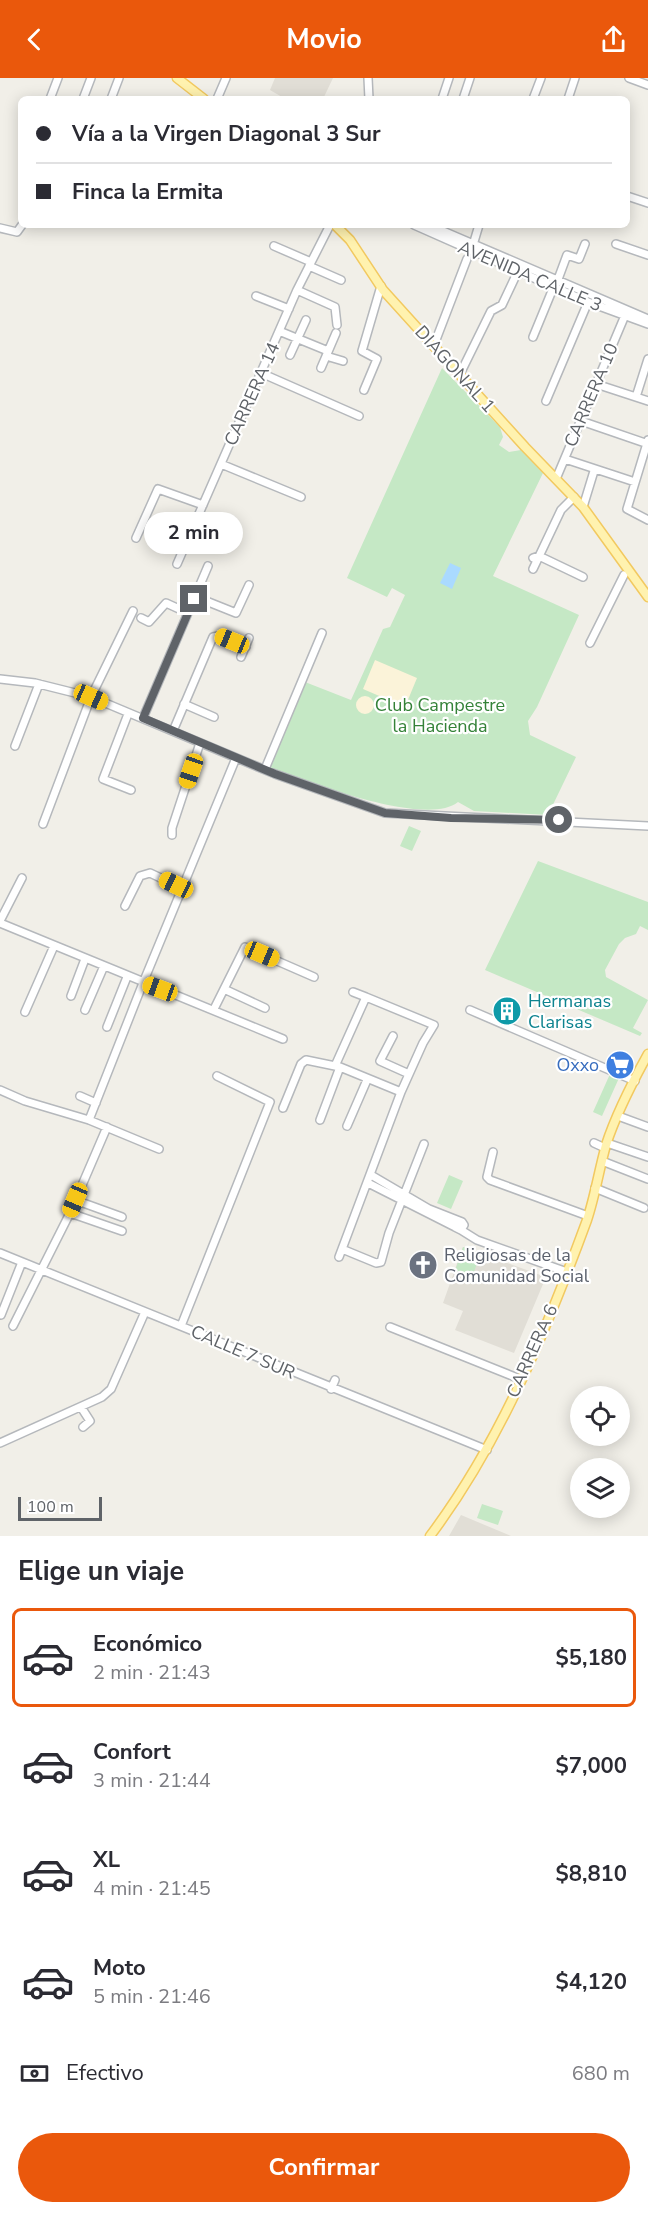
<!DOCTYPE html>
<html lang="es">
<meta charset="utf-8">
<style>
body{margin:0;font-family:"Nunito Sans",sans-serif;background:#f7f7f7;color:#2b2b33;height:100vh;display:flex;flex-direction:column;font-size:22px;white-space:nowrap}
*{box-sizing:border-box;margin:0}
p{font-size:20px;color:#7c7c81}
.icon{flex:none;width:33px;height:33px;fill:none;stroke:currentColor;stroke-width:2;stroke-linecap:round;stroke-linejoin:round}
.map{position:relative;height:1458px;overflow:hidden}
.panel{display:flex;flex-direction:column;background:#fff;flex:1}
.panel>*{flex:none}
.hud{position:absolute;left:18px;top:18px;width:612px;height:132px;border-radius:9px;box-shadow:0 3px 15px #0003;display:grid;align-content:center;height:132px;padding:0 18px;background:#fff}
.buttons{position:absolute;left:570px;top:1308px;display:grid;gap:12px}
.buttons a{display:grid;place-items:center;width:60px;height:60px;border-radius:50%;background:#fff;box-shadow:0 3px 15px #0003;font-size:30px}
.scale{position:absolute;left:18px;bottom:15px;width:84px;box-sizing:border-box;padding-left:6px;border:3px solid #5f6368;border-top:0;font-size:16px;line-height:21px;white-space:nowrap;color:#5f6368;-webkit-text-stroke:4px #fff;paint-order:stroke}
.end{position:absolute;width:27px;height:27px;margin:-14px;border:8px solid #5f6368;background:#fff;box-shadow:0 0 0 3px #fff}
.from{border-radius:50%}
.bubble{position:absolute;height:42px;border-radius:21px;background:#fff;box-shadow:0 3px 15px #0003;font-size:20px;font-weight:700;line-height:42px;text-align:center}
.car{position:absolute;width:18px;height:36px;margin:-18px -9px;border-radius:8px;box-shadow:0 0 4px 2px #0007;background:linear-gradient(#f5c518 24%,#345 0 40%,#f5c518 0 76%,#345 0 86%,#f5c518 0)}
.hud b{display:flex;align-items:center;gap:21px;height:57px;font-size:22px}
.hud b+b{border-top:2px solid #e1e1e2}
.hud i{width:15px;height:15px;background:#2b2b33}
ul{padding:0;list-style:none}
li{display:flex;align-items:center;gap:18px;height:99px;margin:0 12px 9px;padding:0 6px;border:3px solid transparent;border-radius:9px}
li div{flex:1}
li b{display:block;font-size:22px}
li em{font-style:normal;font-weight:700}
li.current{border-color:#ea580c}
li>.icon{width:54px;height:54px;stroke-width:1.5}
h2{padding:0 18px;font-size:27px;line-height:72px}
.pay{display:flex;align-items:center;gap:15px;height:66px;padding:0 18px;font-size:22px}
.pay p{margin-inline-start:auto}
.action{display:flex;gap:12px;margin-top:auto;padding:12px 18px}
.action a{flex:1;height:69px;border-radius:36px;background:#ea580c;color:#fff;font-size:24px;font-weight:700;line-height:69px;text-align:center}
header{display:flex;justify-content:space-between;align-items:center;height:78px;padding:0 18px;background:#ea580c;color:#fff;font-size:27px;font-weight:700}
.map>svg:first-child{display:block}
.education{fill:#e1ded6}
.green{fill:#c5e8c5}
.sand{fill:#fbf3d9}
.water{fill:#aadaff}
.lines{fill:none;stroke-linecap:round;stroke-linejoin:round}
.minor-casing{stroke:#b5b8bc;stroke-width:10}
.major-casing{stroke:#f2c960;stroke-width:11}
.minor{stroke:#fff;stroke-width:7}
.major{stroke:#fff2af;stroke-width:8}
.route{stroke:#5f6368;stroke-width:8}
.labels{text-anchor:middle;stroke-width:4.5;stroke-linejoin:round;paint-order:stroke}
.street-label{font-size:18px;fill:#5f6368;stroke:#fff}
.park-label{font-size:18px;fill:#348238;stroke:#fff}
.culture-label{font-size:18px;fill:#0d838f;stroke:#fff;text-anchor:start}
.shop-label{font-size:18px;fill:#366cbe;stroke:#fff;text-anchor:end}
.worship-label{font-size:18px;fill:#5b616d;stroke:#fff;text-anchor:start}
</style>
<header><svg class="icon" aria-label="back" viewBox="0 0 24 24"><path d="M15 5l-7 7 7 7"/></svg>Movio<svg class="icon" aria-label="share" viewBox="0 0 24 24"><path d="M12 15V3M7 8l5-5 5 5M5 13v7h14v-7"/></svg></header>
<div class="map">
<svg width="648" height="1458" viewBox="0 0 648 1458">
<rect width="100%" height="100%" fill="#f1efe8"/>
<path class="education" d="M275,0h58l-10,21h-42l1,-2 -12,-7z
M463,1169l83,30 -32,76 -59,-23 8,-19 -20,-8z
M461,1437l50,21h-62z"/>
<path class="green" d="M442,290l58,59 3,10 -4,8 10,7 12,-2 22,23 -50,103 86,39 -42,92 -9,14 2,14 46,22 -28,58 -74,-4 -16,-9c-32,26 -151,-21 -188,-34l35,-86 46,18 32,-71 7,-2 15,-32 -13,-7 -5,9 -40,-19z
M409,748l12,5 -9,20 -12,-5z
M538,783l110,41v28l-8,-4 -4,8 -11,4 -6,6 -14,26 1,7 42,23 -15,28 9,5 -2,3 -155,-66z
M610,996l9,4 -17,38 -9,-4z
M449,1097l14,6 -12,28 -14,-6z
M463,1169l18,6 -9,24 -17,-6z
M482,1426l21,7 -5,14 -21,-7z"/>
<path class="sand" d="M375,582l42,18 -12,29 -42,-18z
M356 627a9 9 0 1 1 18 0a9 9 0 1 1-18 0Z"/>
<path class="water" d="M450,485l11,5 -9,21 -12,-6z"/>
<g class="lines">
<g class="minor-casing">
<path id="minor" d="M368,0l1,21
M629,0l19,7
M50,21l8,-21
M83,21l8,-21
M111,21l8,-21
M217,21l9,-21
M442,21l7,-21
M463,21l7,-21
M533,21l8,-21
M568,21l7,-21
M627,118l21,7
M414,147l174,77 60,22
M429,147l219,94
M0,150l17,4 5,-7
M616,166l32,11
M473,167l6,-20
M274,168l37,16
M309,188l32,14
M557,204l10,-27 12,4 6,-15
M297,212l38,17 2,18
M256,218l33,13
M279,253l49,20
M533,259l21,-51
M434,267l33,-86
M290,277l16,-35
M326,278l17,5
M321,290l15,-35
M261,295l98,43
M460,296l31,-63 11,-6 16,-34
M596,306l52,17
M364,312l13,-31 -15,-8 19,-65
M636,319l12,-38
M546,323l42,-99
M581,343l67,23
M648,362l-21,69 21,11
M565,381l70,23
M221,386l80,33
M556,401l70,-166
M583,429l11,-36
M158,458l7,-17 27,11
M136,460l22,-49 45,16
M533,480l6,-2 44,21
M177,486l120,-274 33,-65
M533,491l28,-59 13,-13
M196,519l40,16 13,-28
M141,540l8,4 17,-19 22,10
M590,565l34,-68
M241,579l8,-19
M0,601l35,4 56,14 184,77 110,39 263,13
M184,626l30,13
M128,636l-25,65 28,11
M143,640l65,-152
M173,653l40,-94 5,-1 28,11
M15,668l24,-62
M265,691l57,-136
M43,746l48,-127 42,-86
M172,757v-7l28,-85
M125,828l15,-30 10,-3 32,15
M0,843l22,-43
M0,845l283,116
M224,911l41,19
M71,918l14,-37
M214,931l31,-62 69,30
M85,932l19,-44
M470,932l165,71
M25,934l29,-66
M107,949l20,-50
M393,958l-13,25 29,13
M335,988l31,-69 -13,-5
M0,1012l25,11 64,19 70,29
M80,1018l16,7
M283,1030l18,-44 5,-4 34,7 61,25
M618,1038l30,11
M89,1042l54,-137 93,-225
M320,1042l20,-53
M347,1048l20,-46
M594,1065l11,5
M607,1065l41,14
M493,1074l-6,25 3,3 98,36
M602,1083l46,18
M371,1097l58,34 33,13 2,3 -3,5 -6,-3 3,-6
M368,1105l87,44
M595,1110l49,20
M75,1122l47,17
M70,1135l52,18
M461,1152l16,10 90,32
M342,1171l34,14 5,-1 8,-29 35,-89
M0,1175l487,197
M339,1179l62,-165 22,-49 11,-18 -68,-28
M1,1237l21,-53
M13,1248l57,-113 37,-86
M181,1248l89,-224 -53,-26
M390,1249l130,52
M331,1311l4,-9
M81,1329l9,14 -7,6
M0,1365l102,-46 9,-8 34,-77"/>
</g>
<g class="major-casing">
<path id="major" d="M177,0l27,21
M335,147l15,15 33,50 142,157 58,60 65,90
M430,1458c70,-93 117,-207 157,-316 8,-24 12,-50 19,-75 10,-31 26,-62 42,-91"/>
</g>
<use href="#minor" class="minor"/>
<use href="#major" class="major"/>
</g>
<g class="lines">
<path class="route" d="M194,521l-51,119 132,56 110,39 66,5 108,2"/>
</g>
<defs>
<g id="building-disc" transform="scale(1.5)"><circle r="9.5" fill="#0f9aa8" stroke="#fff"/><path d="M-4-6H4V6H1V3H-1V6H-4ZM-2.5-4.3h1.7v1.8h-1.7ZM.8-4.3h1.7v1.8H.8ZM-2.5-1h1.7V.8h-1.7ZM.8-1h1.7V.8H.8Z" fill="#fff"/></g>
<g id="supermarket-disc" transform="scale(1.5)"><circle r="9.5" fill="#3f7fe0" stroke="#fff"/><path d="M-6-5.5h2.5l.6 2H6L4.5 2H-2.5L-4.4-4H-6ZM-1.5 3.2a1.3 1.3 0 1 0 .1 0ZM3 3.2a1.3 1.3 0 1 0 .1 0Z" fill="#fff"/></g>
<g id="church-disc" transform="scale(1.5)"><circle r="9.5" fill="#6b7280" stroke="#fff"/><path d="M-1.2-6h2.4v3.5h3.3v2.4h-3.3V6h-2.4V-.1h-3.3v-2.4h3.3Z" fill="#fff"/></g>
</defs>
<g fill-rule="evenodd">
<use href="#building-disc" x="507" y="933"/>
<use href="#supermarket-disc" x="620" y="987"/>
<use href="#church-disc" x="423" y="1187"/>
</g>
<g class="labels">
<g class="street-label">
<text transform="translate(530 198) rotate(23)" y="6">AVENIDA CALLE 3</text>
<text transform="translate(455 291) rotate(48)" y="6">DIAGONAL 1</text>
<text transform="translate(252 316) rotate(-66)" y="6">CARRERA 14</text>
<text transform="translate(591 317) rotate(-67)" y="6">CARRERA 10</text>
<text transform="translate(532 1273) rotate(-66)" y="6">CARRERA 6</text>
<text transform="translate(243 1274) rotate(23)" y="6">CALLE 7 SUR</text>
</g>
<g class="park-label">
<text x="440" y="633">Club Campestre<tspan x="440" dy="21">la Hacienda</tspan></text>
</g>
<g class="culture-label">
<text x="528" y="929">Hermanas<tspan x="528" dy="21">Clarisas</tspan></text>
</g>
<g class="shop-label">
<text x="599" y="993">Oxxo</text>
</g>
<g class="worship-label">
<text x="444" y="1183">Religiosas de la<tspan x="444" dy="21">Comunidad Social</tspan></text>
</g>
</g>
</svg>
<div class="buttons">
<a><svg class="icon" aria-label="locate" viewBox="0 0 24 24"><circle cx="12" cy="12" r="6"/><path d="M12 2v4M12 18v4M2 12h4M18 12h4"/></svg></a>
<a><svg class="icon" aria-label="layers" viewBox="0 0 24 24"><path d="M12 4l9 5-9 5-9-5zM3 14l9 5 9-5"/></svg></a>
</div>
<div class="scale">100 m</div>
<i class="end from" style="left:559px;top:742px"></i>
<i class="end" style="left:194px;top:521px"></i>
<div class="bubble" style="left:144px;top:434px;width:99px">2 min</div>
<i class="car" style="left:232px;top:563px;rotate:292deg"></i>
<i class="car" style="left:91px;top:619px;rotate:114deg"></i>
<i class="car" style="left:191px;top:693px;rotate:199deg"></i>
<i class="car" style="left:176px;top:807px;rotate:295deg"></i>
<i class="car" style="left:262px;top:876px;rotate:113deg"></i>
<i class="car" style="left:160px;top:911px;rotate:290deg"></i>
<i class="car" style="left:75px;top:1122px;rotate:203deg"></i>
<div class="hud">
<b><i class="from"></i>Vía a la Virgen Diagonal 3 Sur</b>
<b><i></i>Finca la Ermita</b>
</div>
</div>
<section class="panel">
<h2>Elige un viaje</h2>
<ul>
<li class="current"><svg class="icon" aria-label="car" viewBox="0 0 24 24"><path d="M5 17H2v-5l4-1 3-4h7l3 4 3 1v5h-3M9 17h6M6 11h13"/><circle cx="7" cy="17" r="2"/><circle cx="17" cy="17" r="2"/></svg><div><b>Económico</b><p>2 min · 21:43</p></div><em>$5,180</em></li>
<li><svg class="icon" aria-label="car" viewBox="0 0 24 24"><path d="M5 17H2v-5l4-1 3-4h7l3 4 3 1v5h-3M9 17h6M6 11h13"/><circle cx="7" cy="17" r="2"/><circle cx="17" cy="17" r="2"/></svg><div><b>Confort</b><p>3 min · 21:44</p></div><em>$7,000</em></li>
<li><svg class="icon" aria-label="car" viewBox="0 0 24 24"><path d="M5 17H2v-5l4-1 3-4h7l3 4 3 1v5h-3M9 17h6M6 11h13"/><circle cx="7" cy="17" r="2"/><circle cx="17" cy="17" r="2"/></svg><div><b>XL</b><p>4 min · 21:45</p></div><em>$8,810</em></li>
<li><svg class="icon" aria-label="car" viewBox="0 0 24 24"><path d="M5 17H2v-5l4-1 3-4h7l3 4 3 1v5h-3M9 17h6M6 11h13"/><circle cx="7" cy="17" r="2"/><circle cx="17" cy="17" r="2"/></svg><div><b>Moto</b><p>5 min · 21:46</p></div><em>$4,120</em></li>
</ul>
<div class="pay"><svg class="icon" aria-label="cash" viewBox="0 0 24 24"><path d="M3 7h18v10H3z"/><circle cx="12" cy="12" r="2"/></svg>Efectivo<p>680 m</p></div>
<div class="action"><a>Confirmar</a></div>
</section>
